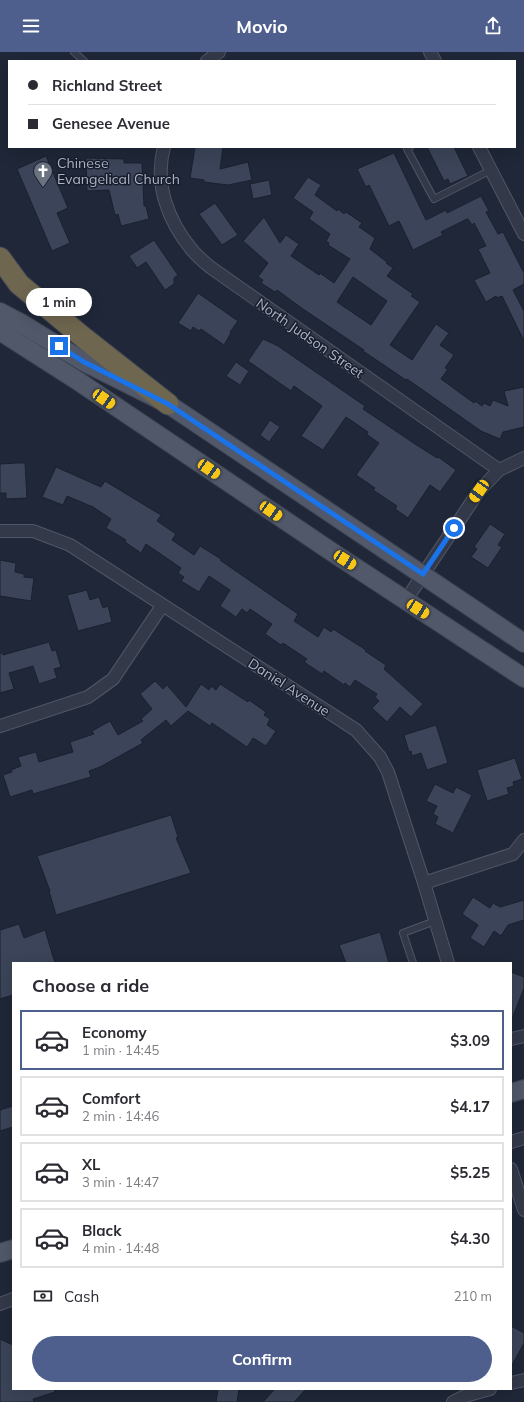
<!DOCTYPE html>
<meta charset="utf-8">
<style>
body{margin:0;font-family:Mulish,sans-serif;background:#f7f7f7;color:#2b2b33;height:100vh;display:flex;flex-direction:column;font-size:15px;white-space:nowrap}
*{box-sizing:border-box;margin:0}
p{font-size:13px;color:#7c7c81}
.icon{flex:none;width:22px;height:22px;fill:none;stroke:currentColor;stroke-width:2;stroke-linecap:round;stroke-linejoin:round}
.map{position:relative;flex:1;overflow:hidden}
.side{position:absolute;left:12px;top:910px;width:500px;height:428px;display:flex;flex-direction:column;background:#fff;border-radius:0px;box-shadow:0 4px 16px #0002}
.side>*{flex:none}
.hud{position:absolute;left:8px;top:8px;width:508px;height:88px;border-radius:0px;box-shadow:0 4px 16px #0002;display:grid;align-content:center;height:88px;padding:0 20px;background:#fff}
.end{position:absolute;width:18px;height:18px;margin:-9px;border:5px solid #1a73e8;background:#fff;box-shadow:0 0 0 2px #fff}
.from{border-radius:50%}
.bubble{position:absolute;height:28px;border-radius:14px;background:#fff;box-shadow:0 4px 16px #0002;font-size:13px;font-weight:700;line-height:28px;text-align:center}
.car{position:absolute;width:12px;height:24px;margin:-12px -6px;border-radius:5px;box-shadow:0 0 3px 1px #0007;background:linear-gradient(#f5c518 24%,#345 0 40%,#f5c518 0 76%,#345 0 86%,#f5c518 0)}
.hud b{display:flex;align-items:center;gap:14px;height:38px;font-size:15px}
.hud b+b{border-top:1px solid #e1e1e2}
.hud i{width:10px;height:10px;background:#2b2b33}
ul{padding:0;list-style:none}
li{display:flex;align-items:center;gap:12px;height:60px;margin:0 8px 6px;padding:0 12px;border:2px solid #e1e1e2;border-radius:0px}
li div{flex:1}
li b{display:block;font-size:15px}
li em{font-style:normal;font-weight:700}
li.current{border-color:#4f5f8d}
li>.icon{width:36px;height:36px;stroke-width:1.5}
h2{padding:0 20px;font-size:18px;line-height:48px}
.pay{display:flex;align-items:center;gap:10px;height:44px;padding:0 20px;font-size:15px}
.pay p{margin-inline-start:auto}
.primary-button{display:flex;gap:8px;margin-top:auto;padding:8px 20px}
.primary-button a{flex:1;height:46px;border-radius:24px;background:#4f5f8d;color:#fff;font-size:16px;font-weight:700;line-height:46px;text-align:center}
header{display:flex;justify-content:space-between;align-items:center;height:52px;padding:0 20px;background:#4f5f8d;color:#fff;font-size:18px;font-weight:700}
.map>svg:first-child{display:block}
.building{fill:#3b4458;stroke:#1a202f;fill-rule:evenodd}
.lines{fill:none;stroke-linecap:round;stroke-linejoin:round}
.lane-casing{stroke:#505666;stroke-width:8}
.street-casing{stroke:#505666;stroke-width:14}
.primary-casing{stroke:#3c4252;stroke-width:20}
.highway-casing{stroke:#3d4353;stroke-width:23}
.lane{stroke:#333948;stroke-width:6}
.street{stroke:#333948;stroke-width:12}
.primary{stroke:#505869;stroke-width:18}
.highway{stroke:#6f664f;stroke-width:21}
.route{stroke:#1a73e8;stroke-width:5}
.labels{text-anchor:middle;stroke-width:3;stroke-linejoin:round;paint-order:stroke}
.poi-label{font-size:14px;fill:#adb3c5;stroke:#181e2d;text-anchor:start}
.street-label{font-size:14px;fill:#adb3c5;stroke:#181e2d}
</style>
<header><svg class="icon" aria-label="menu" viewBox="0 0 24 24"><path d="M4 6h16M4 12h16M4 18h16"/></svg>Movio<svg class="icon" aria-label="share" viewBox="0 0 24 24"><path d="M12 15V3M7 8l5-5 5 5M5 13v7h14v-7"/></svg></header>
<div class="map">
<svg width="524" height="1350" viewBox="0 0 524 1350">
<rect width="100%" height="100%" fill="#1f2738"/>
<path class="building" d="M195,95h28l-3,22 28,-7 4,18 -24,5 -24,-3v-2l-14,-2z
M427,95h27l14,29 -18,8 -2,-5 -4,2z
M394,101l32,67 20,-10 1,3 34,-17 8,15 -3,1 12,22 5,-2 21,41v11l-11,6 11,21v30l-22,-45 -5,2 -1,-2 -10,6 -12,-22 16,-7 -12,-24 8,-3 -12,-23 -2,2 -4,-6h-1l-26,13 2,3 -30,15 -14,-29 -10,5 -20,-41 -3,2 -9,-18z
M46,104l22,52 -11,5 13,30 -18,8 -35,-82z
M86,106l38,1v4h18l2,43h2l3,13 -28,7 -3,-12 -3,1 -6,-25 -22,1z
M308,125l13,8 -6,10 22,16 1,-2 6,5 2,-2 16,11 -3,4 16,11 -5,11 17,13 -1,1 7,5 -6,8 26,18 -2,2 9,6 -30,43 22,15 24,-36 13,9 -9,12 14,10 -9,13 3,1 -7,10 33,24 1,-2 7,5 2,-3 6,3 3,-6 15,6 -4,-15 20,-4v40l-21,5 -3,7 -19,-8 -74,-52 -1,1 -43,-29 1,-1 -61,-41 -26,-19 -2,2 -14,-9 2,-3 -5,-3 10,-14 -25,-22 21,-24 16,26 6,-8 13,9 -8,12 28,19 1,-2 14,10 16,-24 -22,-14 1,-2 -3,-2 4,-7 -21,-15 4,-7 -20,-14zM353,225l34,24 -16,24 -34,-23z
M269,128l3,15 -19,4 -3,-15z
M215,151l23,32 -16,10 -23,-31z
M154,188l24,35 -4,3v6l-9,6 -19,-28 -9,6 -8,-12z
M198,241l40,28 -8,11 1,1 -7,12 -23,-16 -2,2 -6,-4 -2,4 -13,-8z
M263,287l15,7 87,60 -2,3 52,35 22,14 1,-1 3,2 15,11 -16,22 -10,-7 -22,33 -13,-9 2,-3 -24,-16 2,-2 -19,-13 23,-32 -10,-7 -2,-2 1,-2 -22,-15 -23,33 -22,-14 21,-30 -28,-20 -3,5 -43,-30z
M236,310l13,9 -9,14 -14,-9z
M270,368l10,7 -11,15 -9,-7z
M17,411h8l2,35 -21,1v-6h-6v-29z
M56,415l45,20 4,-6 56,34 -4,6 19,13 -4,6 22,15 6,-9 21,13 -1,1 78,54 -4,7 24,16 6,-10 7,5 2,-3 33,21 -1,1 21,14 -2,4 39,35 -12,13 -11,-10 -13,15 -15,-14 7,-7 -4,-4 2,-3 -22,-14 -5,7 -5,-4 -1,2 -20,-14 -2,3 -18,-12 3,-3 -24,-16 -2,2 -16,-11 7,-10 -22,-15 -3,4 -5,-4 -6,8 -16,-11 10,-16 -21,-14 -10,16 -18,-11 3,-4 -6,-4 3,-5 -35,-24 -5,9 -16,-11 1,-2 -20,-12 5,-9 -18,-12 -26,-11 -4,9 -21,-8z
M490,472l15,10 -7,11 4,2 -14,21 -17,-11 6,-8 -3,-2z
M0,508l16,3 -1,9 9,2v3l10,1 -3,23 -31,-5z
M87,538l3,10 9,-3 4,11 5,-2 4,16 -34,9 -11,-36z
M49,590l3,9 4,-1 5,17 -7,2 3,9 -18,6 -6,-18 -24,7 5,16 -14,4v-40h2l1,2z
M155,629l8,8 4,-4 19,22 15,-23 8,6 2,-4 5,4 4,-6 28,18 1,-2 17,12 -2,3 6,4 -3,6 9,6 -10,15 -13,-8 -6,9 -35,-24 -2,3 -22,-15 -17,15 -5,-6 -25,20 2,3 -43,24 -11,4 2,6 -58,17 -1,-4 -22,7 -7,-22 9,-3 -1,-2 10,-4 -3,-9 18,-5 3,10 34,-10 -3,-10 24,-8 -2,-3 18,-10 8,14 25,-14 -2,-2 11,-10 -12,-15z
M436,673l12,38 -21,7 -6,-17 -9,3 -1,-5 -2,1 -5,-17z
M515,706l7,21 -9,3 1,4 -7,2 2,6 -22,7 -10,-31z
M435,732l18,9 3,-6 16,8 -19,38 -18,-9 3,-7 -5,-3 4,-8 -11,-5z
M171,763l7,22 -2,1 15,35 -135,42 -7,-24h1l-13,-35z
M473,845l17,11 3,-5 7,4 24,-7v20l-16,5 -7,11 -7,-5 -10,16 -14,-9 8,-13 -16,-11z
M19,872l5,14 21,-8 10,33h-42v32l-13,4v-69z
M380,880l9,31h-43l-7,-18z
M511,920l13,5v11l-12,31z
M13,1054v21l-13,4v-21z
M511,1274l13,7v10l-13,24z
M0,1287l13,6v44h41l1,3 -22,7 1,3h-34z
M218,1337h21l-2,13h-21z
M275,1337h31l-12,13h-31z"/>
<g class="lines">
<g class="lane-casing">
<path id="lane" d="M74,0l10,9
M410,95l-3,2 27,50 57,-29
M413,911l-10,-30 32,-12"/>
</g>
<g class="street-casing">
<path id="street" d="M430,0l5,9
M207,9l12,-9
M164,95c-10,37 4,74 28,103 5,6 12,12 18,17l289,203 25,-12
M479,95l45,87
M0,479h33l37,14 286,185 24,27 8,15 36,111 24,80
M406,548l73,-109 20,-21
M0,674l88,-29 25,-18 49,-73
M424,831l89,-29 11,-14
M511,987l13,-3
M511,1090l13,-4
M511,1117l13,41
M0,1252l13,-5
M511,1331l13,-3
M453,1350l12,-6 25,-7"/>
</g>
<g class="primary-casing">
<path id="primary" d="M0,260l21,11 63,39 84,42 356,239
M0,279l78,50 254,171 192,126
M511,1041l13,-4
M0,1201l13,-4"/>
</g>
<g class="highway-casing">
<path id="highway" d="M0,206l19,26 65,54 84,66"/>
</g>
<use href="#lane" class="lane"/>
<use href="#street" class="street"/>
<use href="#primary" class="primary"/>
<use href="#highway" class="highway"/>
</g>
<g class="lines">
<path class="route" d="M59,294l25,16 84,42 255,170 31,-46"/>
</g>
<defs>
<g id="church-pin" transform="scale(1)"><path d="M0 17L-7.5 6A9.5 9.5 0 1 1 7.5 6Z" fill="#6b7280" stroke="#181e2d"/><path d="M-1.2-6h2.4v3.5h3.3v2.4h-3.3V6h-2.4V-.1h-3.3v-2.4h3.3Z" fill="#fff"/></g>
</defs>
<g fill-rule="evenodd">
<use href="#church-pin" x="43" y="119"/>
</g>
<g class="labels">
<g class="poi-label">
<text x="57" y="116">Chinese<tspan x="57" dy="16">Evangelical Church</tspan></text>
</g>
<g class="street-label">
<text transform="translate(310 286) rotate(35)" y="5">North Judson Street</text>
<text transform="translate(289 635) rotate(33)" y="5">Daniel Avenue</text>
</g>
</g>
</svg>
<i class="end from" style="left:454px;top:476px"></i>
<i class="end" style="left:59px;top:294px"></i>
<div class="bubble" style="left:26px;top:236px;width:66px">1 min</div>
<i class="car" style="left:104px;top:347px;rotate:124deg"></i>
<i class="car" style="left:209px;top:417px;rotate:124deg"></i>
<i class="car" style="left:479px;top:439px;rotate:215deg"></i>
<i class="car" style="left:271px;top:459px;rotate:124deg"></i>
<i class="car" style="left:345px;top:508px;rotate:123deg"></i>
<i class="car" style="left:418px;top:557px;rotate:123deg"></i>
<div class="hud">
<b><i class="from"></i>Richland Street</b>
<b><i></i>Genesee Avenue</b>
</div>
<section class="side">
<h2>Choose a ride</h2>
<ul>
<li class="current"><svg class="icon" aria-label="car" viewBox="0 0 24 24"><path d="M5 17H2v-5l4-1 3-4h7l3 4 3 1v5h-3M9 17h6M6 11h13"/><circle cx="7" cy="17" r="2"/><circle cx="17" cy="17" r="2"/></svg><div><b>Economy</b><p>1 min · 14:45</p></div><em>$3.09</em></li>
<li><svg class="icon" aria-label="car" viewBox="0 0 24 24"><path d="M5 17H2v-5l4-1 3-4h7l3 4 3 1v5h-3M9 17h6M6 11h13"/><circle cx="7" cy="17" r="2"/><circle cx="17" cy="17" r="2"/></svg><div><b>Comfort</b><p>2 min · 14:46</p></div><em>$4.17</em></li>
<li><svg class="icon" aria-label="car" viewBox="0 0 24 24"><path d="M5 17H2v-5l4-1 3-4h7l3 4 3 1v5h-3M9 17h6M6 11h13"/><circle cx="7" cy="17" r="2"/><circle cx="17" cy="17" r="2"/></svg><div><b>XL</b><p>3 min · 14:47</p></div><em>$5.25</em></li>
<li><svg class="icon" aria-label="car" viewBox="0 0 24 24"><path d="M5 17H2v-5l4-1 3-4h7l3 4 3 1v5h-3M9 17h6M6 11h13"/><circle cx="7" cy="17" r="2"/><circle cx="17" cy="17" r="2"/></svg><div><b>Black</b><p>4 min · 14:48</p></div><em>$4.30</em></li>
</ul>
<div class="pay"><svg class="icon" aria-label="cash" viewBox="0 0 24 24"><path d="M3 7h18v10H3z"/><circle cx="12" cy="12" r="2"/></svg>Cash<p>210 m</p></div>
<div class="primary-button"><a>Confirm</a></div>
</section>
</div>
